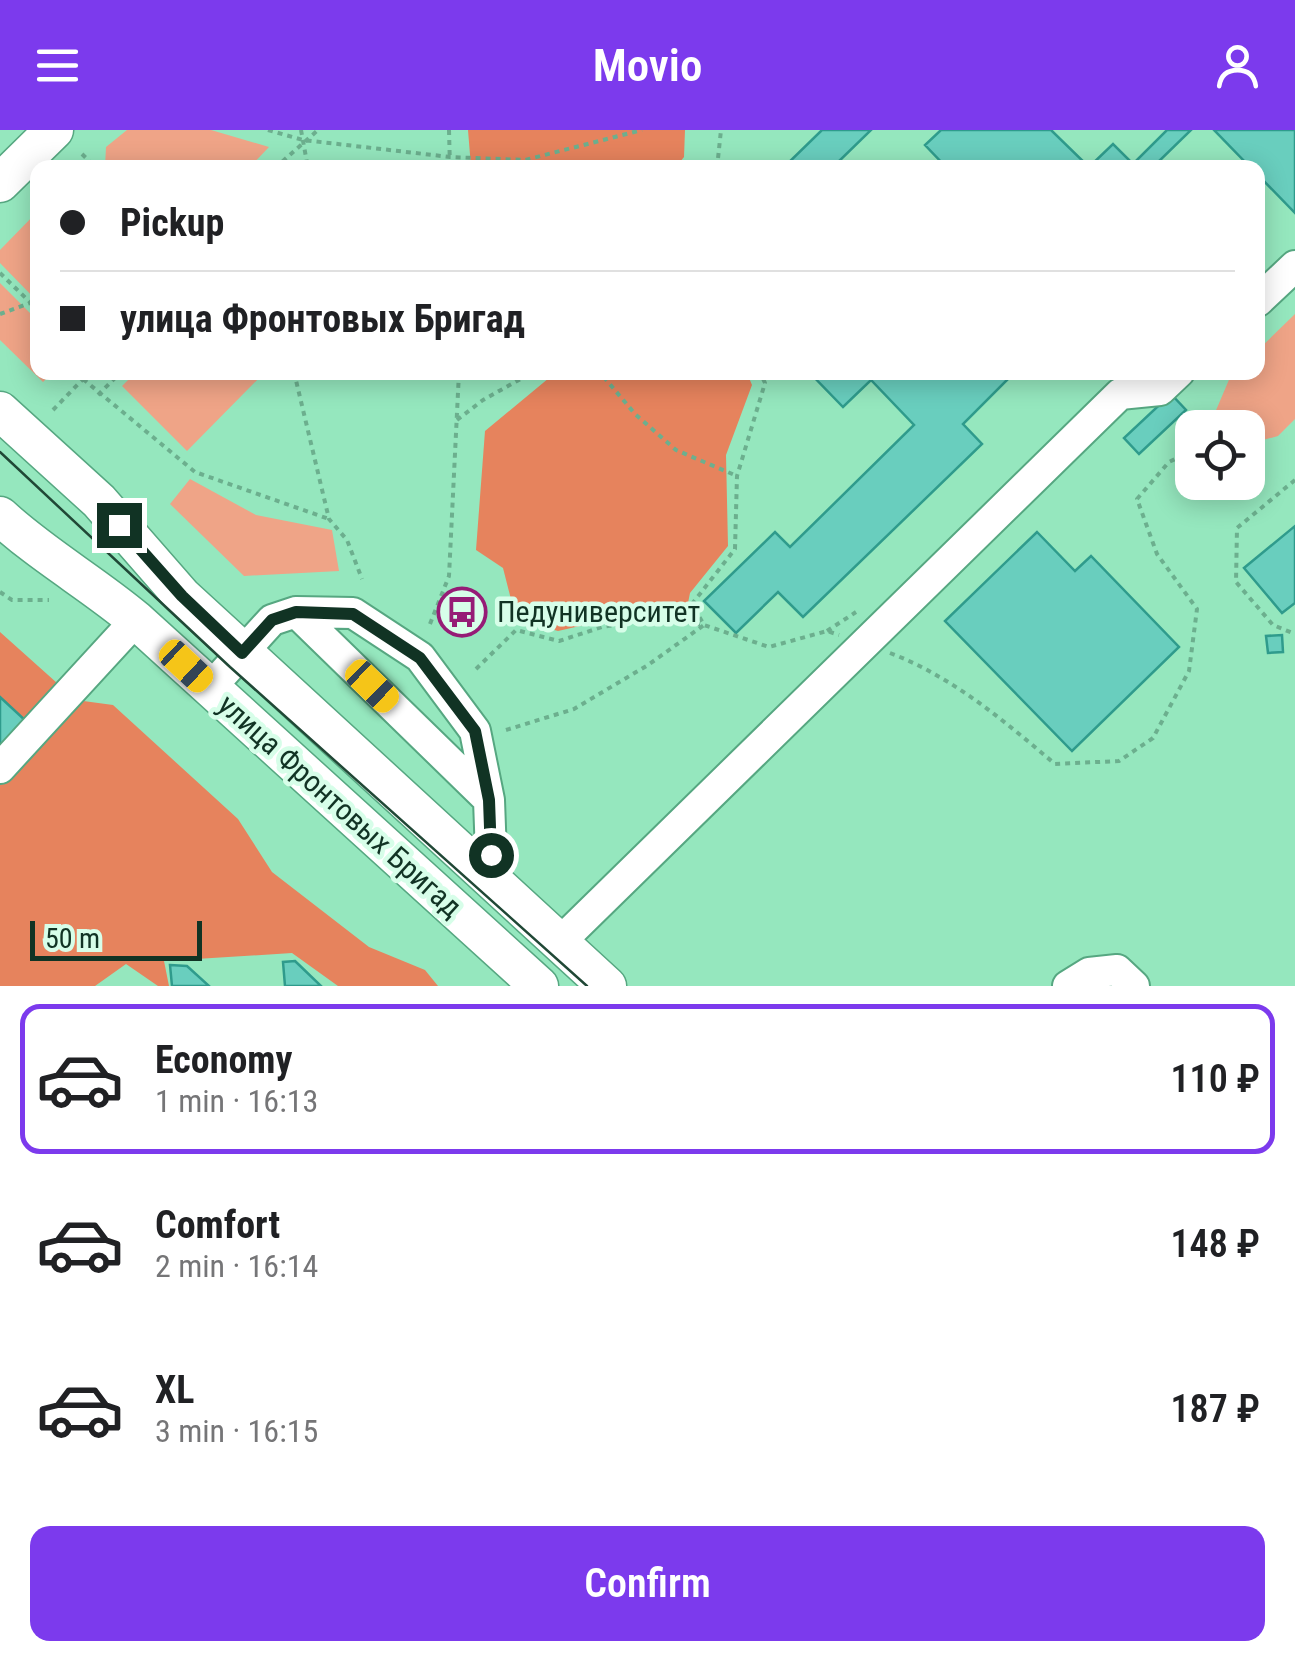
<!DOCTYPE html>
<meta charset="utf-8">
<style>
body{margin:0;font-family:"Roboto Condensed",sans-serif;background:#f6f6f6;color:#202124;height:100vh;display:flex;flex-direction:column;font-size:38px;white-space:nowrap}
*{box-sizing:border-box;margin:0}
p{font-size:32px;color:#757577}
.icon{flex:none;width:55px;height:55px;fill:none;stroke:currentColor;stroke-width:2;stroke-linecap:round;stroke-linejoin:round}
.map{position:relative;height:856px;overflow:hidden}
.panel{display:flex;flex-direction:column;background:#fff;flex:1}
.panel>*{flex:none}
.hud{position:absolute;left:30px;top:30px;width:1235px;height:220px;border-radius:20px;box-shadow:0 5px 25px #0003;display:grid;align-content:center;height:220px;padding:0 30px;background:#fff}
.controls{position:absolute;left:1175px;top:280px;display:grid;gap:20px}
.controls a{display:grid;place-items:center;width:90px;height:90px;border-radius:20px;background:#fff;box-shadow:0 5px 25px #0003;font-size:50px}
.scale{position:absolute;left:30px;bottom:25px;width:172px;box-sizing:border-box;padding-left:10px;border:5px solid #113324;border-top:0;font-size:28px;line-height:35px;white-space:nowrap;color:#113324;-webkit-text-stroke:8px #d7fee9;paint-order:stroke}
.end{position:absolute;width:45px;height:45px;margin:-22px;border:12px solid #113324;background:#fff;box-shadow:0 0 0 5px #fff}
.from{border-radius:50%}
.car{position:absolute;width:30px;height:60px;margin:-30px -15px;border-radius:12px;box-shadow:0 0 8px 2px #0007;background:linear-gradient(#f5c518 24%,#345 0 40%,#f5c518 0 76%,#345 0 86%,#f5c518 0)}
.hud b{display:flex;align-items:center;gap:35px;height:95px;font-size:38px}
.hud b+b{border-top:2px solid #e0e0e0}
.hud i{width:25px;height:25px;background:#202124}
ul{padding:18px 0 0;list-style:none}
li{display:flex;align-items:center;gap:30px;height:150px;margin:0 20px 15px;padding:0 10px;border:5px solid transparent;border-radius:20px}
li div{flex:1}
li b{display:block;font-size:38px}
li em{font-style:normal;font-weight:600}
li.active{border-color:#7c3aed}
li>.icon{width:90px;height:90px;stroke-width:1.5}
.primary-button{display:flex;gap:20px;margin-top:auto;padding:20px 30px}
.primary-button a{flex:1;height:115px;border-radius:20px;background:#7c3aed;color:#fff;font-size:40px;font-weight:600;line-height:115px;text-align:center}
header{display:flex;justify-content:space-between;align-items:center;height:130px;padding:0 30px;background:#7c3aed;color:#fff;font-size:45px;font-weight:600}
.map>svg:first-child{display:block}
.green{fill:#efa487}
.forest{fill:#e6835d}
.building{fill:#69cebe;stroke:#2f9b8c;stroke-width:2.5}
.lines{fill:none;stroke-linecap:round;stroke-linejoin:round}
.minor-casing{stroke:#56a781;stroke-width:34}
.major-casing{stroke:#56a781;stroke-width:41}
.path{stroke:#6caf8e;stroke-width:4;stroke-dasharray:5 5;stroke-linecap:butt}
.minor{stroke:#fff;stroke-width:30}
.major{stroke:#fff;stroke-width:38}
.tram{stroke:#204836;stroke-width:2.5}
.route{stroke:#113324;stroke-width:12}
.labels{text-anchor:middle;stroke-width:9;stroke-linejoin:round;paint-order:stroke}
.poi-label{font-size:30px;fill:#113324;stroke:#d7fee9;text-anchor:start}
.street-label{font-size:30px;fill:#113324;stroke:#d7fee9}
</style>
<header><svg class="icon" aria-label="menu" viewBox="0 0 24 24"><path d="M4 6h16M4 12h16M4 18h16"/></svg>Movio<svg class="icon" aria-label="person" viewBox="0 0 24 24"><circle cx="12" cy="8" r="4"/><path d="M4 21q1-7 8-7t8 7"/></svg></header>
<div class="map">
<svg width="1295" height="856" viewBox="0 0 1295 856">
<rect width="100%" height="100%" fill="#95e7be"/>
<path class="green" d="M127,0h84l58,17 -19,20h-145l1,-20z
M37,82v89l-37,-38v-13z
M0,153l37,37 1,52 14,1 -9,9 -43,-42z
M1295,184v105l-17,17 -30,8v-16l-20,-1 -14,-12 17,-40 27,-3v-22z
M135,243v-1l129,1 -77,78 -65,-65z
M190,349l66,36 76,15 7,41 -95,5 -74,-72z"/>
<path class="forest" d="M468,0h217l-1,27 -8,10h-205z
M555,243h192l5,12 -26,70 2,91 -38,47 -4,20 -32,-4 -96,22 -42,-12 -13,-51 -27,-18 9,-119z
M0,502l76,68 37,5 125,114 34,53 97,75 56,23 13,16h-100l-46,-33 -128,8 5,25h-11l-32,-22 -31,22h-95z"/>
<path class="building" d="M822,0h49l-39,38h-49z
M941,0h110l38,37 -142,1 -22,-23z
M1167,0h24l-39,38h-64l25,-24 20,20z
M1214,0h81v83l-37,-38v-7h-7z
M809,242h206l-52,52 19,20 -179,173 -25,-25 -42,41 -32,-32 71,-69 15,15 124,-122 -43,-45 -28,27z
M1171,264l15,16 -47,44 -15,-16z
M1295,396v77l-13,10 -38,-45z
M1037,402l38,39 16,-15 88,91 -107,104 -127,-130z
M1282,505l1,17 -15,1 -2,-17z
M0,567l27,25 -27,28z
M295,831l26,25h-36l-2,-24z
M170,835l17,1 22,20h-37z"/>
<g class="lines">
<g class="minor-casing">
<path id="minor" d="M1258,171l37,-35
M296,482l193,188
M210,558l62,-68 24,-8 57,1 67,44 55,74 14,69 3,83
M0,638l136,-148
M559,813l561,-549 40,-4 19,-18
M1068,856l21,-13 28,-3 17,16"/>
</g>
<g class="major-casing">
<path id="major" d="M0,53l54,-53
M0,281l99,90 83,95 425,390
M0,386c42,39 92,67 136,104l403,366"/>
</g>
<path class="path" d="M268,0l35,10 147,17 75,3 117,-30
M301,0l7,38
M449,0l1,38
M82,24l14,14
M275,38l43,-38
M717,38l4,-38
M0,143l38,37
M0,184l38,-14
M90,242l-7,7 112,93 134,47
M294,242l35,147 18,21 15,39
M595,242l8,4 32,38 41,36 61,26
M98,265l23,-23
M53,280l30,-31 -7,-7
M457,290l26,-20 50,-28
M1295,350l-58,48 -1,54 37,43 22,9
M0,462l12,8h37
M430,494l19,-48 10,-204
M827,501l29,-19
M890,523c63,24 114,68 165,111l64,-3 34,-23 36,-67 8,-62 -40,-55 -20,-55 32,-37 23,-11
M476,539l40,-39 43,11 43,-14 59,-10 43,8 65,22 58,-16 12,4
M506,600l68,-21 74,-44 56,-40 -12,-21 43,-55 2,-73 28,-93 -5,-11"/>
<use href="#minor" class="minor"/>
<use href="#major" class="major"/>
<path class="tram" d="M0,322l230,215 357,319"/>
</g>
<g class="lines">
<path class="route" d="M119,395l63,71 60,57 30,-33 24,-8 57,2 67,44 55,73 14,69 2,55"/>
</g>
<defs>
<g id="bus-ring" transform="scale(2.5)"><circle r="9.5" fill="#d7fee9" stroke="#961c76" stroke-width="1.5"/><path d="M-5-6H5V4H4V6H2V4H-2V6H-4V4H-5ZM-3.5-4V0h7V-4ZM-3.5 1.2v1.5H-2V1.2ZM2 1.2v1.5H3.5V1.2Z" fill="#961c76"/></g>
</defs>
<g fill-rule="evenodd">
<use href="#bus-ring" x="462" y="482"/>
</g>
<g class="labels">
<g class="poi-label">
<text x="497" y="492">Педуниверситет</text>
</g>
<g class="street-label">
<text transform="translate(340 676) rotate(42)" y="10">улица Фронтовых Бригад</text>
</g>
</g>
</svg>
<div class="controls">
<a><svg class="icon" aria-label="locate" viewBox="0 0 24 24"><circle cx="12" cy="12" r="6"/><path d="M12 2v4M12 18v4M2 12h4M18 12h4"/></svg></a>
</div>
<div class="scale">50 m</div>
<i class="end from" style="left:491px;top:725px"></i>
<i class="end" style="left:119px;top:395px"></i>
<i class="car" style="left:186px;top:536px;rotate:133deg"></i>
<i class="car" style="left:372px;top:556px;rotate:134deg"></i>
<div class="hud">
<b><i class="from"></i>Pickup</b>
<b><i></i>улица Фронтовых Бригад</b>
</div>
</div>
<section class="panel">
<ul>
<li class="active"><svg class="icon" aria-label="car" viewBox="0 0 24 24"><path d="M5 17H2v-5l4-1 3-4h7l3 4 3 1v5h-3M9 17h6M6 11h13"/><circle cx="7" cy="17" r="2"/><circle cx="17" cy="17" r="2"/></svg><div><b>Economy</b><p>1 min · 16:13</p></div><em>110 ₽</em></li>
<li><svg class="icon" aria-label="car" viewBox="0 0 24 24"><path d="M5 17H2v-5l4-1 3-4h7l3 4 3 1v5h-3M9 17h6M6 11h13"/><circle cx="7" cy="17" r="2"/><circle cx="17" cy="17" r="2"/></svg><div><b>Comfort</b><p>2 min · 16:14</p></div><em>148 ₽</em></li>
<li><svg class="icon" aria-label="car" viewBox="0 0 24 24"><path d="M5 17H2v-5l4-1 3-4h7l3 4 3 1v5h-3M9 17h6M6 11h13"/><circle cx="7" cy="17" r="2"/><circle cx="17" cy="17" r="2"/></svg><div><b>XL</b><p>3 min · 16:15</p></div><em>187 ₽</em></li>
</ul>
<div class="primary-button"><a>Confirm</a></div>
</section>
